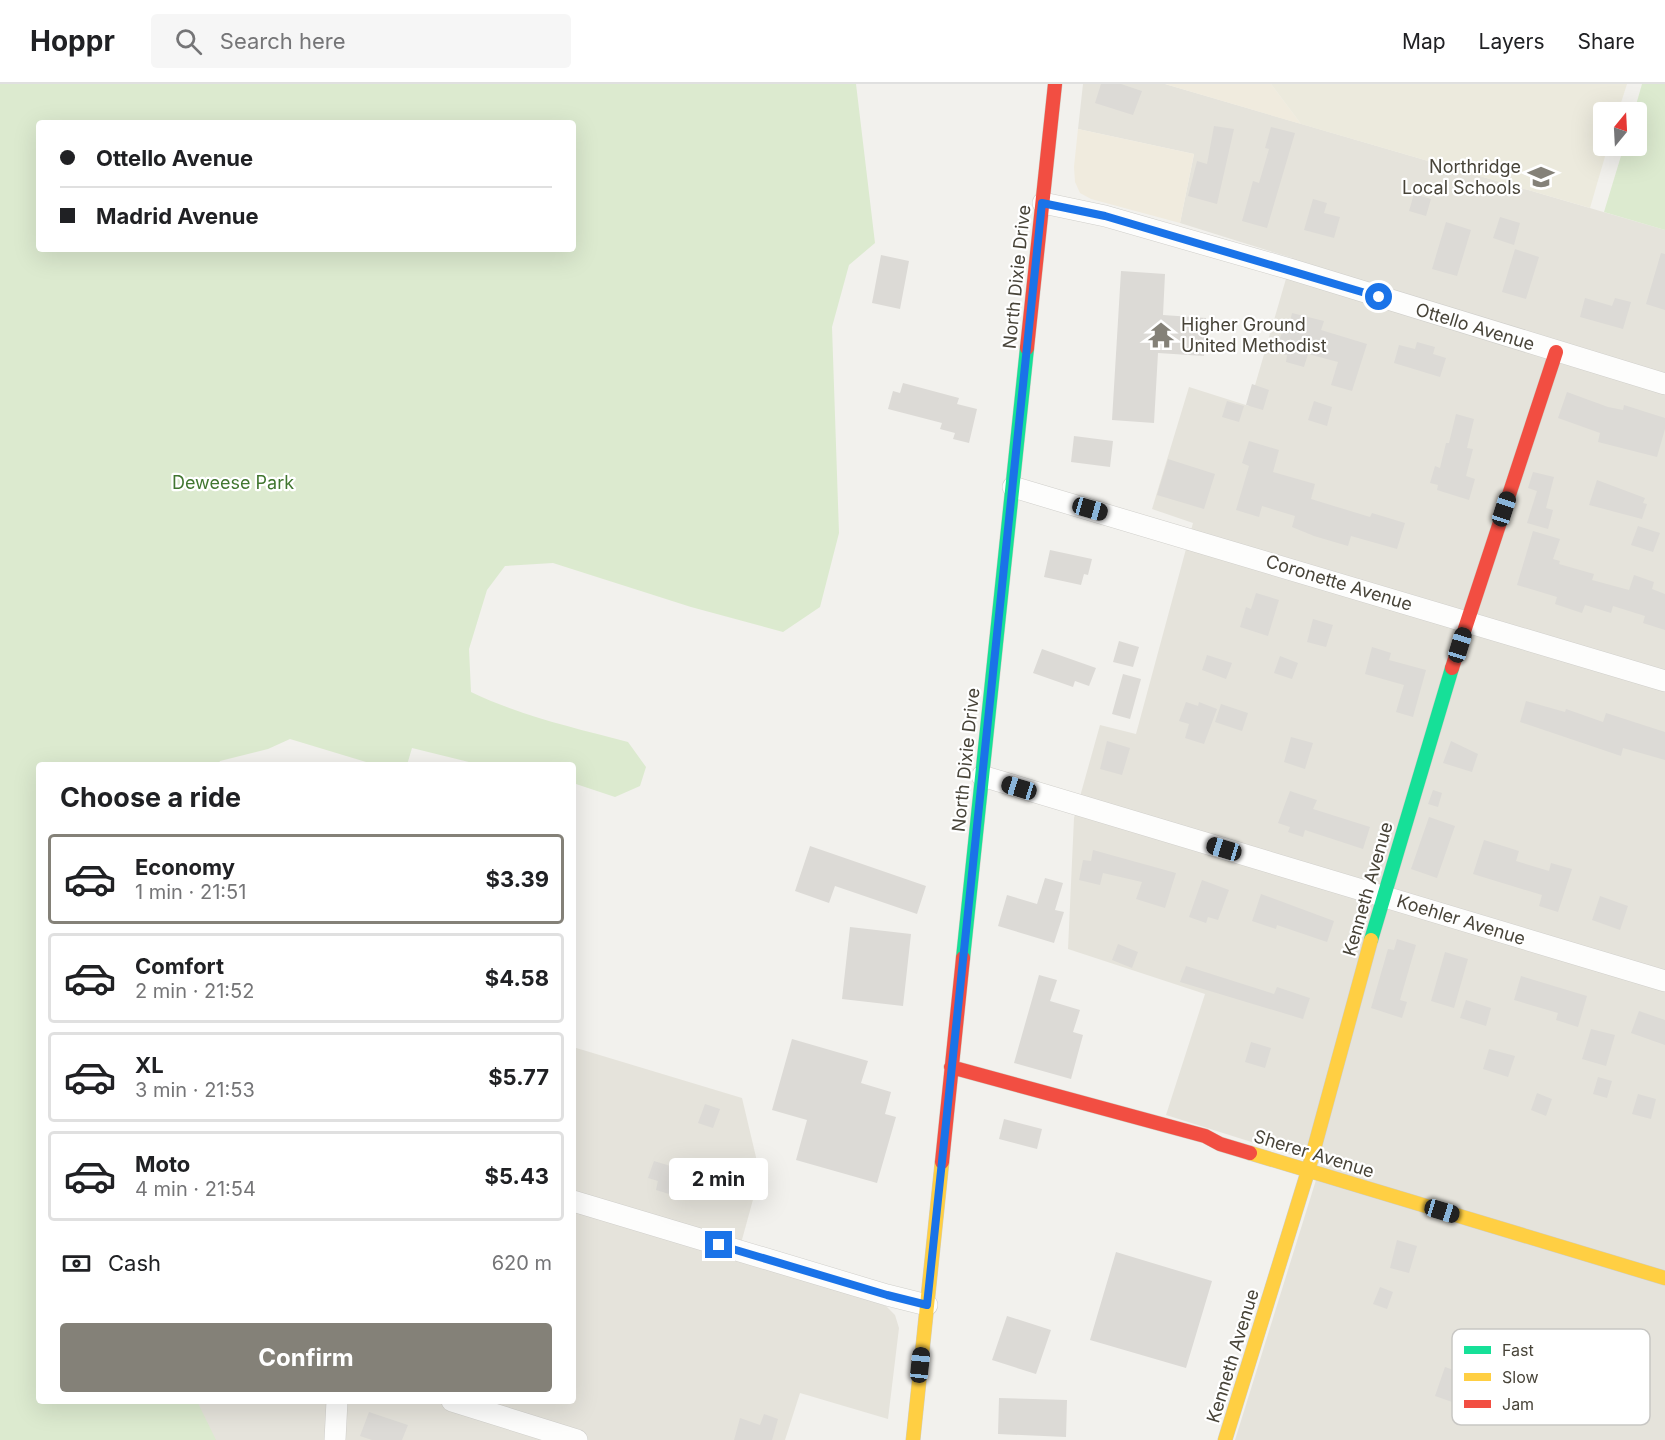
<!DOCTYPE html>
<meta charset="utf-8">
<style>
body{margin:0;font-family:Inter,sans-serif;background:#f6f6f6;color:#202124;height:100vh;display:flex;flex-direction:column;font-size:22px;white-space:nowrap}
*{box-sizing:border-box;margin:0}
p{font-size:20px;color:#757577}
.icon{flex:none;width:33px;height:33px;fill:none;stroke:currentColor;stroke-width:2;stroke-linecap:round;stroke-linejoin:round}
.map{position:relative;flex:1;overflow:hidden}
.panel{position:absolute;left:36px;top:678px;width:540px;height:642px;display:flex;flex-direction:column;background:#fff;border-radius:6px;box-shadow:0 6px 24px #0002}
.panel>*{flex:none}
.banner{position:absolute;left:36px;top:36px;width:540px;height:132px;border-radius:6px;box-shadow:0 6px 24px #0002;display:grid;align-content:center;height:132px;padding:0 24px;background:#fff}
.needle{width:39px;rotate:18deg}
.controls{position:absolute;left:1593px;top:18px;display:grid;gap:12px}
.controls a{display:grid;place-items:center;width:54px;height:54px;border-radius:6px;background:#fff;box-shadow:0 6px 24px #0002;font-size:30px}
.end{position:absolute;width:27px;height:27px;margin:-14px;border:8px solid #1a73e8;background:#fff;box-shadow:0 0 0 3px #fff}
.from{border-radius:50%}
.bubble{position:absolute;height:42px;border-radius:6px;background:#fff;box-shadow:0 6px 24px #0002;font-size:20px;font-weight:700;line-height:42px;text-align:center}
.car{position:absolute;width:18px;height:36px;margin:-18px -9px;border-radius:8px;box-shadow:0 0 4px 2px #0007;background:linear-gradient(#222 24%,#8ab4d8 0 40%,#222 0 76%,#8ab4d8 0 86%,#222 0)}
.banner b{display:flex;align-items:center;gap:21px;height:57px;font-size:22px}
.banner b+b{border-top:2px solid #e0e0e0}
.banner i{width:15px;height:15px;background:#202124}
ul{padding:0;list-style:none}
li{display:flex;align-items:center;gap:18px;height:90px;margin:0 12px 9px;padding:0 12px;border:3px solid #e0e0e0;border-radius:6px}
li div{flex:1}
li b{display:block;font-size:22px}
li em{font-style:normal;font-weight:700}
li.current{border-color:#848178}
li>.icon{width:54px;height:54px;stroke-width:1.5}
h2{padding:0 24px;font-size:27px;line-height:72px}
.pay{display:flex;align-items:center;gap:15px;height:66px;padding:0 24px;font-size:22px}
.pay p{margin-inline-start:auto}
.cta{display:flex;gap:12px;margin-top:auto;padding:12px 24px}
.cta a{flex:1;height:69px;border-radius:6px;background:#848178;color:#fff;font-size:24px;font-weight:700;line-height:69px;text-align:center}
header{display:flex;align-items:center;gap:36px;box-sizing:border-box;height:84px;padding:0 30px;background:#fff;border-bottom:2px solid #e0e0e0}
header strong{font-size:28px}
nav{display:flex;gap:33px;margin-inline-start:auto;font-size:21px}
.search{width:420px;height:54px;background:#f6f6f6;display:flex;align-items:center;gap:15px;box-sizing:border-box;padding:0 21px;border-radius:6px;color:#757577;font-size:22px}
.map>svg:first-child{display:block}
.residential{fill:#e5e3db}
.commercial{fill:#f0ebde}
.education{fill:#eceadd}
.green{fill:#dceacf;fill-rule:evenodd}
.building{fill:#dcdad6}
.lines{fill:none;stroke-linecap:round;stroke-linejoin:round}
.street-casing{stroke:#d0cfcb;stroke-width:22}
.fast-casing{stroke:#d0cec4;stroke-width:15}
.slow-casing{stroke:#d0cec4;stroke-width:15}
.jam-casing{stroke:#d0cec4;stroke-width:15}
.street{stroke:#fdfdfc;stroke-width:21}
.fast{stroke:#16e098;stroke-width:14}
.slow{stroke:#ffcf43;stroke-width:14}
.jam{stroke:#f24e42;stroke-width:14}
.route{stroke:#1a73e8;stroke-width:8}
.labels{text-anchor:middle;stroke-width:4.5;stroke-linejoin:round;paint-order:stroke}
.poi-label{font-size:18px;fill:#484439;stroke:#fff;text-anchor:end}
.street-label{font-size:18px;fill:#484439;stroke:#fff}
.park-label{font-size:18px;fill:#417630;stroke:#fff}
.key{fill:#fff;stroke:#c8c7c4;stroke-width:1.5}
.key-label{font-size:16px;fill:#484439}
</style>
<header>
<strong>Hoppr</strong>
<div class="search"><svg class="icon" aria-label="search" viewBox="0 0 24 24"><circle cx="10" cy="10" r="6"/><path d="M15 15l6 6"/></svg>Search here</div>
<nav><a>Map</a><a>Layers</a><a>Share</a></nav>
</header>
<div class="map">
<svg width="1665" height="1356" viewBox="0 0 1665 1356">
<rect width="100%" height="100%" fill="#f2f1ed"/>
<path class="residential" d="M1083,0h82l500,146v1210h-430l86,-276 -155,-49 39,-121 -137,-45 6,-131 26,-93 36,9 57,-211 -41,-14 37,-122 60,19 43,-148 -112,-35 14,-69 -116,-25z
M573,963l169,51 18,76 -23,84 149,48 9,9 4,13 -11,91 -88,-26 -15,47h-634l13,-39h409z"/>
<path class="commercial" d="M1165,0h106l30,40z
M1078,45l116,25 -14,69 -89,-24 -11,-6 -5,-11 -1,-15z"/>
<path class="education" d="M1271,0h356l-9,28h-14v34h4l-18,62 -289,-84z"/>
<path class="green" d="M0,0h856l19,159 -26,22 -17,62 7,206 -19,74 -37,25 -92,-25 -138,-44 -48,3 -18,24 -18,59 2,43c50,24 103,36 157,50l18,25 -6,19 -25,11 -42,-14v-18h-92l-69,-17 -5,17h-31l-86,-26 -22,10 -48,12 -2,4h-179v636h158l19,39h-216zM39,39h534v126h-534z
M1642,0h23v146l-61,-18 20,-66h12v-34h-2z"/>
<path class="building" d="M1101,0h20l21,7 -9,24 -38,-12z
M1214,42l20,3 -17,75 -29,-8 9,-35 10,3z
M1271,43l24,6 -28,95 -25,-7 11,-40 6,2 10,-34 -4,-1z
M1414,110l17,5 -5,17 -17,-5z
M1313,115l14,4 -3,10 16,4 -6,21 -30,-8z
M1500,133l20,6 -6,22 -21,-7z
M1446,138l25,8 -14,46 -25,-7z
M1515,165l24,8 -13,42 -24,-7z
M1661,169l4,1v56l-19,-6z
M881,171l28,6 -9,48 -28,-6z
M1121,187l44,3 -2,41 43,3 -2,38 -46,-3 -4,70 -42,-3z
M1585,214l27,8 3,-8 16,4 -8,27 -43,-12z
M1292,229l32,8 -3,9 46,14 -15,47 -21,-6 7,-23 -30,-8 -4,13 -18,-5 1,-7 -11,-3 6,-20 5,2z
M1417,258l18,5 -2,7 13,4 -6,19 -46,-14 5,-18 16,4z
M903,299l56,15 -2,6 20,5 -8,34 -16,-4 2,-6 -15,-4 2,-6 -54,-14 5,-18 7,2z
M1252,300l17,6 -6,20 -17,-5z
M1567,308l41,15 15,3 1,-5 41,13v11l-8,28 -59,-15 2,-9 -42,-15z
M1227,317l17,5 -5,16 -17,-5z
M1314,317l18,6 -5,19 -19,-6z
M1456,330l18,5 -7,29 6,1 -7,27 9,3 -6,21 -32,-10 1,-5 -8,-2 5,-17 5,2 6,-25h3z
M1074,352l39,5 -3,26 -39,-5z
M1249,357l30,9 -6,22 42,12 -4,15 59,18 2,-4 33,10 -8,26 -46,-13 -3,10 -34,-10 -22,-9 3,-11 -33,-10 -3,11 -23,-7 13,-44 -7,-3z
M1168,375l47,15 -11,35 -47,-14z
M1533,388l21,5 -8,31 7,2 -5,19 -21,-6 10,-32 -9,-3z
M1597,396l48,18 -2,5 4,1 -5,15 -53,-14z
M1638,442l22,7 -7,19 -22,-7z
M1533,447l27,8 -7,20 7,2 -1,3 35,10 -2,6 37,10 5,-15 20,7 -2,7 13,5v36l-22,-7 2,-7 -32,-10 -2,7 -26,-8 -3,8 -27,-9 2,-7 -40,-12z
M1050,466l42,9 -4,16 -4,-1 -3,11 -37,-8z
M1256,509l23,7 -11,36 -28,-9 6,-20 5,2z
M1313,535l20,6 -7,22 -19,-5z
M1119,557l20,6 -6,20 -20,-5z
M1372,563l19,6 -2,7 37,10 -13,47 -17,-5 8,-27 -39,-11z
M1042,565l54,19 -7,18 -14,-5 -2,6 -40,-14z
M1207,571l25,8 -6,16 -24,-9z
M1280,572l18,7 -6,16 -18,-6z
M1123,590l18,5 -11,40 -18,-5z
M1526,617l39,11 1,-3 37,13 3,-9 59,19v28l-42,-12 -2,8 -101,-34z
M1186,618l12,4 1,-4 18,7 -13,35 -19,-6 4,-14 -10,-3z
M1221,620l27,9 -6,18 -27,-9z
M1291,653l22,6 -8,26 -21,-7z
M1107,657l23,7 -8,27 -22,-6z
M1451,657l27,13 -6,18 -29,-9z
M1433,706l9,3 -4,14 -10,-3z
M1290,707l27,9 -4,9 57,18 -7,22 -58,-19 -2,7 -15,-5 2,-5 -12,-4z
M1429,733l26,9 -18,52 -26,-9z
M1484,756l35,11 -3,10 33,10 2,-8 21,6 -14,43 -19,-6 3,-11 -69,-21z
M810,762l116,40 -9,28 -82,-28 -6,17 -34,-12z
M1093,766l83,23 -11,35 -29,-9 6,-17 -39,-9 -3,12 -21,-5 4,-20 8,1z
M1045,794l18,5 -8,27 9,2 -10,31 -56,-17 9,-31 30,9z
M1202,796l27,10 -11,30 -10,-3 -2,6 -17,-6z
M1261,810l73,27 -7,21 -50,-17 -1,4 -24,-8z
M1600,812l28,10 -8,24 -28,-10z
M850,843l61,7 -8,72 -61,-7z
M1397,855l19,6 -16,55 7,2 -5,16 -31,-10 17,-59 6,1z
M1118,860l20,8 -6,16 -20,-8z
M1445,868l23,7 -14,49 -23,-7z
M1186,882l88,28 3,-7 33,11 -7,21 -123,-37z
M1039,891l18,5 -7,21 30,9 -7,22 10,3 -12,44 -57,-16z
M1521,892l66,20 -9,31 -22,-7 2,-7 -44,-13z
M1466,916l25,8 -5,18 -26,-8z
M1639,927l26,9v25l-34,-12z
M1591,945l24,6 -9,31 -24,-7z
M792,955l76,22 -7,22 30,9 -6,22 11,3 -19,66 -81,-23 11,-40 -35,-10z
M1251,958l20,6 -6,20 -20,-6z
M1489,965l26,7 -7,21 -25,-8z
M1598,993l14,4 -5,17 -14,-4z
M1537,1009l15,6 -6,17 -15,-6z
M1638,1010l18,5 -5,20 -19,-5z
M705,1020l15,5 -7,19 -15,-5z
M1004,1035l38,10 -5,20 -38,-10z
M654,1077l33,10 -8,26 -23,-7 2,-9 -10,-3z
M1397,1156l20,6 -8,27 -19,-5z
M1116,1168l96,29 -26,87 -96,-28z
M1380,1203l13,5 -6,17 -14,-5z
M1007,1232l44,14 -15,44 -44,-14z
M1445,1283l20,7 -10,29 -20,-7z
M999,1314l68,2 -1,37 -68,-3z
M369,1328l39,13 -6,15h-30l-12,-4z
M764,1330l14,5 -6,21h-38l6,-22 20,7z"/>
<g class="lines">
<g class="street-casing">
<path id="street" d="M1043,119l62,13 185,53 375,115
M1013,403l652,194
M982,692l683,205
M573,1117l314,94 40,10
M452,1317l125,39
M335,1356l2,-39"/>
</g>
<g class="fast-casing">
<path id="fast" d="M1371,856l81,-272
M963,874l64,-610"/>
</g>
<g class="slow-casing">
<path id="slow" d="M1250,1069l415,125
M913,1356l29,-278
M1225,1356l83,-269 63,-231"/>
</g>
<g class="jam-casing">
<path id="jam" d="M1027,264l28,-264
M1452,584l104,-316
M951,983l254,69 15,8 30,9
M942,1078l21,-204"/>
</g>
<use href="#street" class="street"/>
<use href="#fast" class="fast"/>
<use href="#slow" class="slow"/>
<use href="#jam" class="jam"/>
</g>
<g class="lines">
<path class="route" d="M719,1161l168,50 40,10 115,-1102 63,13 274,81"/>
</g>
<defs>
<g id="school-bare" transform="scale(2.07)"><path d="M0-5L7-2L0 1L-7-2ZM-4 1L0 2.5L4 1V4Q0 6-4 4Z" fill="#848178" stroke="#fff" stroke-width="2.5" paint-order="stroke"/></g>
<g id="temple-bare" transform="scale(2.07)"><path d="M0-6L5-2H3V0L6.5 2.5H4V6H1.5V3h-3V6H-4V2.5H-6.5L-3 0V-2H-5Z" fill="#848178" stroke="#fff" stroke-width="2.5" paint-order="stroke"/></g>
</defs>
<g fill-rule="evenodd">
<use href="#school-bare" x="1541" y="93"/>
<use href="#temple-bare" x="1161" y="251"/>
</g>
<g class="labels">
<g class="poi-label">
<text x="1521" y="89">Northridge<tspan x="1521" dy="21">Local Schools</tspan></text>
<text x="1181" y="247" text-anchor="start">Higher Ground<tspan x="1181" dy="21">United Methodist</tspan></text>
</g>
<g class="street-label">
<text transform="translate(1017 193) rotate(-84)" y="6">North Dixie Drive</text>
<text transform="translate(1475 243) rotate(17)" y="6">Ottello Avenue</text>
<text transform="translate(1339 499) rotate(17)" y="6">Coronette Avenue</text>
<text transform="translate(966 676) rotate(-84)" y="6">North Dixie Drive</text>
<text transform="translate(1368 805) rotate(-74)" y="6">Kenneth Avenue</text>
<text transform="translate(1461 836) rotate(17)" y="6">Koehler Avenue</text>
<text transform="translate(1314 1070) rotate(17)" y="6">Sherer Avenue</text>
<text transform="translate(1233 1272) rotate(-73)" y="6">Kenneth Avenue</text>
</g>
<g class="park-label">
<text x="233" y="405">Deweese Park</text>
</g>
</g>
<rect x="1452" y="1245" width="198" height="96" rx="9" class="key"/>
<rect x="1464" y="1262" width="27" height="8" fill="#16e098"/>
<rect x="1464" y="1289" width="27" height="8" fill="#ffcf43"/>
<rect x="1464" y="1316" width="27" height="8" fill="#f24e42"/>
<g class="key-label">
<text x="1502" y="1272">Fast</text>
<text x="1502" y="1299">Slow</text>
<text x="1502" y="1326">Jam</text>
</g>
</svg>
<div class="controls">
<a><svg class="needle" viewBox="-14 -14 28 28"><path d="M0-13l5 13h-10z" fill="#e53935"/><path d="M0 13l5-13h-10z" fill="#757577"/></svg></a>
</div>
<i class="end from" style="left:1379px;top:213px"></i>
<i class="end" style="left:719px;top:1161px"></i>
<div class="bubble" style="left:669px;top:1074px;width:99px">2 min</div>
<i class="car" style="left:1090px;top:425px;rotate:106deg"></i>
<i class="car" style="left:1504px;top:425px;rotate:18deg"></i>
<i class="car" style="left:1460px;top:561px;rotate:17deg"></i>
<i class="car" style="left:1019px;top:704px;rotate:287deg"></i>
<i class="car" style="left:1224px;top:765px;rotate:287deg"></i>
<i class="car" style="left:1442px;top:1127px;rotate:107deg"></i>
<i class="car" style="left:920px;top:1281px;rotate:6deg"></i>
<div class="banner">
<b><i class="from"></i>Ottello Avenue</b>
<b><i></i>Madrid Avenue</b>
</div>
<section class="panel">
<h2>Choose a ride</h2>
<ul>
<li class="current"><svg class="icon" aria-label="car" viewBox="0 0 24 24"><path d="M5 17H2v-5l4-1 3-4h7l3 4 3 1v5h-3M9 17h6M6 11h13"/><circle cx="7" cy="17" r="2"/><circle cx="17" cy="17" r="2"/></svg><div><b>Economy</b><p>1 min · 21:51</p></div><em>$3.39</em></li>
<li><svg class="icon" aria-label="car" viewBox="0 0 24 24"><path d="M5 17H2v-5l4-1 3-4h7l3 4 3 1v5h-3M9 17h6M6 11h13"/><circle cx="7" cy="17" r="2"/><circle cx="17" cy="17" r="2"/></svg><div><b>Comfort</b><p>2 min · 21:52</p></div><em>$4.58</em></li>
<li><svg class="icon" aria-label="car" viewBox="0 0 24 24"><path d="M5 17H2v-5l4-1 3-4h7l3 4 3 1v5h-3M9 17h6M6 11h13"/><circle cx="7" cy="17" r="2"/><circle cx="17" cy="17" r="2"/></svg><div><b>XL</b><p>3 min · 21:53</p></div><em>$5.77</em></li>
<li><svg class="icon" aria-label="car" viewBox="0 0 24 24"><path d="M5 17H2v-5l4-1 3-4h7l3 4 3 1v5h-3M9 17h6M6 11h13"/><circle cx="7" cy="17" r="2"/><circle cx="17" cy="17" r="2"/></svg><div><b>Moto</b><p>4 min · 21:54</p></div><em>$5.43</em></li>
</ul>
<div class="pay"><svg class="icon" aria-label="cash" viewBox="0 0 24 24"><path d="M3 7h18v10H3z"/><circle cx="12" cy="12" r="2"/></svg>Cash<p>620 m</p></div>
<div class="cta"><a>Confirm</a></div>
</section>
</div>
